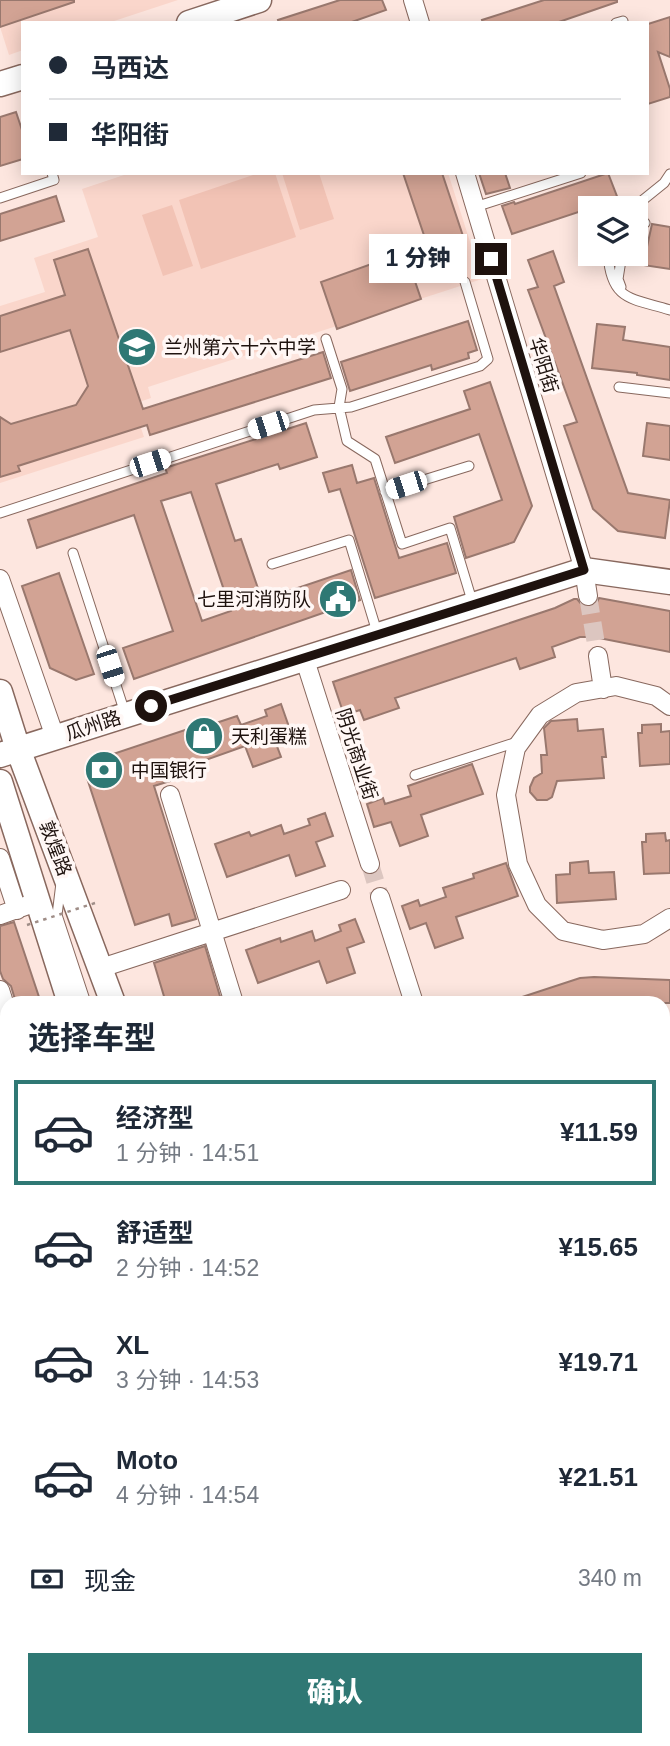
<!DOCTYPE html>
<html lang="zh">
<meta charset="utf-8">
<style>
body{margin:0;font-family:Arial,"Noto Sans SC",sans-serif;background:#f6f6f7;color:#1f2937;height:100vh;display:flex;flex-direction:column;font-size:26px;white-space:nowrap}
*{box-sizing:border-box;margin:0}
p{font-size:23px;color:#747a83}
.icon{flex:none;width:38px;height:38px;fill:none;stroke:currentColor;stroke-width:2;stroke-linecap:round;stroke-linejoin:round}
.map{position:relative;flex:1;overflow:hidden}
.details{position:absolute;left:0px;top:996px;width:670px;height:751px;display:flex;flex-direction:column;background:#fff;border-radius:21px 21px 0 0;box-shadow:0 4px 18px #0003}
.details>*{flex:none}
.hud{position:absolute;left:21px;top:21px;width:628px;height:154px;border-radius:0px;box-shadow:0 4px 18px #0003;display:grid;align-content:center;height:154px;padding:0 28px;background:#fff}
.buttons{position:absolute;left:578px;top:196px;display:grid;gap:14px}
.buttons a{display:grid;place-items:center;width:70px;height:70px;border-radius:0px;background:#fff;box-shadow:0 4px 18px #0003;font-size:35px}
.end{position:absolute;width:32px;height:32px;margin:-16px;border:9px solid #1e120e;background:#fff;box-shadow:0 0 0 4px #fff}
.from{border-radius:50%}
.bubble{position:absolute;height:49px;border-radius:0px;background:#fff;box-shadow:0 4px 18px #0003;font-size:23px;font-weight:800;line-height:49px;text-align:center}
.car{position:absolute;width:21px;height:42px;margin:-21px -10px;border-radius:9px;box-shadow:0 0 5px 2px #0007;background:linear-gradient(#fff 24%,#345 0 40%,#fff 0 76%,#345 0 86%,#fff 0)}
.hud b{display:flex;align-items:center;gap:24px;height:66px;font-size:26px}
.hud b+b{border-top:2px solid #e0e1e3}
.hud i{width:18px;height:18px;background:#1f2937}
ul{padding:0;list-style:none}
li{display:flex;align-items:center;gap:21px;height:105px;margin:0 14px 10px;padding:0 14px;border:4px solid transparent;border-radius:0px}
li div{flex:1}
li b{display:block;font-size:26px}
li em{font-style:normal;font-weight:800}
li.current{border-color:#2f7874}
li>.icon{width:63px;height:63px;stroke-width:1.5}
h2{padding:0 28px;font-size:32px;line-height:84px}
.pay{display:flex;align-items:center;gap:18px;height:77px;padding:0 28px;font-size:26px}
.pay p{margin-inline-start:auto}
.cta{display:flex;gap:14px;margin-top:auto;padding:14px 28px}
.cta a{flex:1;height:80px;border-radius:0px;background:#2f7874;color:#fff;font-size:28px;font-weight:800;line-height:80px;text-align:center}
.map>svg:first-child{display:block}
.built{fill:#fad6cb}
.garden{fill:#f2c3b5}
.building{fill:#d2a394;stroke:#99786e;stroke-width:2;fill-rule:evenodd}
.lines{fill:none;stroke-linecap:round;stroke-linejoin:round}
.street-tunnel{stroke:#dcc6c0;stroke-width:18;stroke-dasharray:18 9;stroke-linecap:butt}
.lane-casing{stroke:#88685e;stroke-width:11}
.street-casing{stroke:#88685e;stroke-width:20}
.secondary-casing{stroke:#88685e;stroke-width:27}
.primary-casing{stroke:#88685e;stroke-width:31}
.lane{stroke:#fff;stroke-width:9}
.street{stroke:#fff;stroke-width:18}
.secondary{stroke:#fff;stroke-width:24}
.primary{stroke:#fff;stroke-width:28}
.path-bridge{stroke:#9f8d87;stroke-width:2.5;stroke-dasharray:3.5 5;stroke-linecap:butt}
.route{stroke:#1e120e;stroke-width:9}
.labels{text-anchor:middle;stroke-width:7;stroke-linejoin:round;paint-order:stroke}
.poi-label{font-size:19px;fill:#1e120e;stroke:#fff7f5;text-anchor:start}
.street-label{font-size:19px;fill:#1e120e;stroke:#fff7f5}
</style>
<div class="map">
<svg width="670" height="1746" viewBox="0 0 670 1746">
<rect width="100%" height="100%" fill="#fde6df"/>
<path class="built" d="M0,0h178l-70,23h-85v27l-14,5 -9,-28z
M130,173h318l34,106 -334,108 3,11 -18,6 11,33 -144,46v-177l45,-14 -11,-34 64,-21 -16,-48z
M663,1020h7v612l-7,-1z"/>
<path class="garden" d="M259,173h16l21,64 -95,32 -22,-69z
M282,173h37l15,46 -34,11z
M172,205l21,61 -30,10 -21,-61z"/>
<path class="building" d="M0,0h74v2l-74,25z
M340,0h42l4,10 -37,13h-70l-1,-3z
M544,0h73v2l-61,21h-73l-1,-3z
M670,17v40l-12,-5 12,37v8l-22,7v-80z
M16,112l7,21v26l-23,7v-49z
M403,173h39l23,69 -35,11z
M479,173h26l5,15 -24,6z
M608,173l10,26 -106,35 -10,-28 12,-4 1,2z
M56,196l8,25 -64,20v-27z
M652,224l18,3v42l-27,-4z
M88,249l55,160 180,-57 8,26 -181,57 -3,-10 -129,41 2,5 -20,6v-60l11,7 65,-19 12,-19 -18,-56 -70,22v-36l65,-21 -11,-35z
M553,251l11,31 -10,4 74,207 42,7 -5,38 -47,-7 -25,-22 -29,-83 13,-4 -49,-132 10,-3 -10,-27z
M405,252l16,47 -84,30 -16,-47z
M468,321l9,29 -9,3 1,5 -37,12 -1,-5 -81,26 -9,-29z
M597,324l28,3 -2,13 47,7v33l-33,-5v-2l-45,-5z
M490,382l42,124 -18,36 -48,16 -12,-41 48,-17 -23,-66 -84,29 -9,-26 84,-28 -6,-18z
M306,423l11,34 -37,12 -2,-5 -62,20 19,57 6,-2 21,61 89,-30 9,30 -226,79 -11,-31 50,-17 -39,-116 -97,33 -9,-28 139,-47 -2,-5zM191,492l40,119 -29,10 -41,-120z
M647,423l23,3v34l-27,-4z
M352,465l5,18 17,-5 25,80 48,-15 9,30 -81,25 -35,-109 -11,3 -6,-19z
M59,573l35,101 -18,6 -26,-12 -28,-82z
M599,598l71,13v41l-76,-15h-14l-28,10 3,10 -35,12 -4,-11 -121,40 4,10 -35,12 -4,-10 -16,5 -11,-33 222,-74 19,-9h3l6,7 7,1 6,-3z
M281,704l8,23 -17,6 9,24 -28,10 -8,-21 -62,22 3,8 -32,10 42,133 -24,7 -3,-12 -34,11 -48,-147 8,-18 111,-37 1,3 30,-10 4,9 26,-9 -2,-6z
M577,719l1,12 25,-2 3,28h-4l2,21 -47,3 -5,16 -5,3h-10l-7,-8v-5l4,-9 8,-5 -1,-18h6l-3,-27 7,-7z
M661,724v8l9,-1v33l-30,2 -2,-33h4v-8z
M472,764l11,30 -62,21 7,21 -28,10 -9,-24 -17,5 -7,-23 16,-6 2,6 26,-8 -3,-10z
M325,813l8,23 -17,6 9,24 -29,10 -7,-21 -62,22 -12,-33 34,-12 2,4 30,-11 3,9 26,-9 -2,-6z
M665,833l1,8 4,-1v33l-26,1 -2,-32h4v-8z
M588,861l1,12 25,-1 2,27 -59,4 -1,-28 14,-1v-11z
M506,863l12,33 -62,21 7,21 -28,10 -9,-25 -16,6 -8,-23 16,-6 2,6 26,-9 -3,-9 31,-10 -1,-4z
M355,919l9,23 -17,6 8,25 -28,10 -8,-22 -61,22 -12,-33 34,-12 1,4 31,-11 3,10 26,-10 -2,-6z
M14,922l27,81h-25l-5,-17 -8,-7 -3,-8v-45z
M205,946l17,57h-56l-12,-40z
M594,977l76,3v23h-157v-3l67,-22z"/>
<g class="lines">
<path class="street-tunnel" d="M588,596l10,60
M370,864l10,33"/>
<g class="lane-casing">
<path id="lane" d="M616,23l7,-2
M0,198l54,-18 -2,-7
M475,207l106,-34
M633,208l31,-25 6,-9
M635,228l10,-5
M608,254c3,47 23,44 62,56
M621,287l-3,-8 4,-25
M326,339l16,50 -3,18 8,34 28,18 27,85 48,-16 23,76
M619,387l51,6
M385,492l84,-26
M0,513l314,-103 37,-3 129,-41 8,-7 -23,-77
M73,553l52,160
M272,564l77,-24 28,92
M415,775l102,-33
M61,883l-4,32 29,88"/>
</g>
<g class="street-casing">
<path id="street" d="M413,0l7,23
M465,173l119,397 4,26
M0,579l55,158
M598,656l5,33
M304,657l66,207
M670,706l-14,-10 -40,-10 -40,7 -36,22 -24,33 -10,47 12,69 19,41 26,26 40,9 41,-6 26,-16
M170,795l64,208
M0,858l17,52
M380,897l34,106
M0,915l28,-10
M101,968l240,-78
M0,990l7,22
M663,1044h7
M0,1119l7,-3
M663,1316l3,-3h4
M663,1635l7,1"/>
</g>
<g class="secondary-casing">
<path id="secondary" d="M189,23l70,-23
M0,84l23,-7
M0,692l18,57 95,254
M0,755l584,-185 86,12
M0,782l70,221
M168,1746l1,-6"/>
</g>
<g class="primary-casing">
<path id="primary" d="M0,1552l7,1
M0,1602l7,1
M663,1667l7,2
M663,1709l7,1"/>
</g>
<use href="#lane" class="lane"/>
<use href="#street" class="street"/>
<use href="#secondary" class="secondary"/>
<use href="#primary" class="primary"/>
<path class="path-bridge" d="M27,925l68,-22"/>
</g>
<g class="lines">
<path class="route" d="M151,706l433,-136 -93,-311"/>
</g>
<defs>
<g id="school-disc" transform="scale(2.0125)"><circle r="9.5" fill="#2f7874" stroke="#fff7f5"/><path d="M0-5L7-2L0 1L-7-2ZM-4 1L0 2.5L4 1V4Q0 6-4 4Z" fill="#fff"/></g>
<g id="civic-disc" transform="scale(2.0125)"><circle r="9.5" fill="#2f7874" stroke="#fff7f5"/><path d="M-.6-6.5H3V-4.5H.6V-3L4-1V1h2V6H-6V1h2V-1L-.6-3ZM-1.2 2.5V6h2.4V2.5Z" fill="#fff"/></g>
<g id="shop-disc" transform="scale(2.0125)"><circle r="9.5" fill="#2f7874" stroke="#fff7f5"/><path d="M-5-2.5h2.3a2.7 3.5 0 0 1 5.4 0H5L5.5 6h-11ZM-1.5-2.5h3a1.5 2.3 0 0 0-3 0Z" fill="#fff"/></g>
<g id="bank-disc" transform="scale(2.0125)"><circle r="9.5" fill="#2f7874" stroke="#fff7f5"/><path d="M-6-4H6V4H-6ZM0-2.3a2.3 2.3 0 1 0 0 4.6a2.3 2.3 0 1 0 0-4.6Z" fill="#fff"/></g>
</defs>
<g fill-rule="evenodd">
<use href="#school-disc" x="137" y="347"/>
<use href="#civic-disc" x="338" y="599"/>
<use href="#shop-disc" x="204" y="736"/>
<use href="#bank-disc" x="104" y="770"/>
</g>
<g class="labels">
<g class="poi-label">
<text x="164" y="354">兰州第六十六中学</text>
<text x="311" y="606" text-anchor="end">七里河消防队</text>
<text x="231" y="743">天利蛋糕</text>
<text x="131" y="777">中国银行</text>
</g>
<g class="street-label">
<text transform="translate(544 365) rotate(73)" y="7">华阳街</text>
<text transform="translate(93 725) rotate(-18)" y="7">瓜州路</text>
<text transform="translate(357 754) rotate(72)" y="7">阴光商业街</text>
<text transform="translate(56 848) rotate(69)" y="7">敦煌路</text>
</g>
</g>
</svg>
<div class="buttons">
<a><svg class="icon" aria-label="layers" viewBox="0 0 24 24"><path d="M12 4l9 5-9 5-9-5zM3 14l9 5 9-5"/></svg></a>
</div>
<i class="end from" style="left:151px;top:706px"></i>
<i class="end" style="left:491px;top:259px"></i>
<div class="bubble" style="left:369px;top:234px;width:98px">1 分钟</div>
<i class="car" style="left:268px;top:425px;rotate:252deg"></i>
<i class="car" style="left:150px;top:463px;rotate:72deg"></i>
<i class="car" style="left:406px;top:485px;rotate:252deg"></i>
<i class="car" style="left:110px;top:666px;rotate:162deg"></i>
<div class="hud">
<b><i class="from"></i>马西达</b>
<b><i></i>华阳街</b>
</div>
<section class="details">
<h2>选择车型</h2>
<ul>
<li class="current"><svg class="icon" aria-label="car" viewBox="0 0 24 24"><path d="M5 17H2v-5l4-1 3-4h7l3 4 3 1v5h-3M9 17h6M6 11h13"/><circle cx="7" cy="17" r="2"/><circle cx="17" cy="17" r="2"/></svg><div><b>经济型</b><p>1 分钟 · 14:51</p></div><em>¥11.59</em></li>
<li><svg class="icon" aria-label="car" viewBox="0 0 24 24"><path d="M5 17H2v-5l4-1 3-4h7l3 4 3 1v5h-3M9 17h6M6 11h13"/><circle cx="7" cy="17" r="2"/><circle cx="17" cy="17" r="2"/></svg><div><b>舒适型</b><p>2 分钟 · 14:52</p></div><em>¥15.65</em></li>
<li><svg class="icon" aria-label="car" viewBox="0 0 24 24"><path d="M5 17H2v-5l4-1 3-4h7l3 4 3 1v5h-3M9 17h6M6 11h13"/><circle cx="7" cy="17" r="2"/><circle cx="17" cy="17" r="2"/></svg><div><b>XL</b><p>3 分钟 · 14:53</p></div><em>¥19.71</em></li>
<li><svg class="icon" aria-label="car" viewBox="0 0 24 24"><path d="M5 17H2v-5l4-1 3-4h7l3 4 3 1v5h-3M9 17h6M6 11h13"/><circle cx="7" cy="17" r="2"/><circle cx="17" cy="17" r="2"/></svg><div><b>Moto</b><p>4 分钟 · 14:54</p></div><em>¥21.51</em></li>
</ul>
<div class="pay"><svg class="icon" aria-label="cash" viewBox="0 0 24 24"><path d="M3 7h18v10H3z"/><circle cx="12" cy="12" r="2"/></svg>现金<p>340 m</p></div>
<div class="cta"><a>确认</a></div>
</section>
</div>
